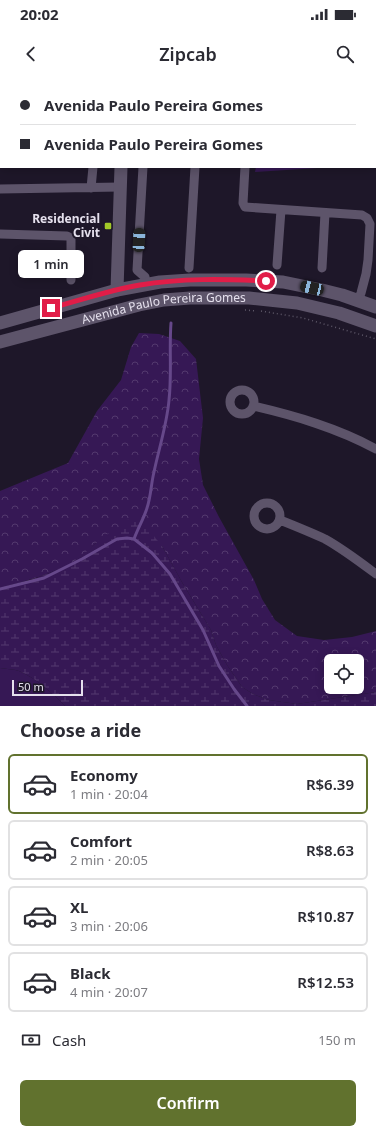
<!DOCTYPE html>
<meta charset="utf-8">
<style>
body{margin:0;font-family:"Noto Sans",sans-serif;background:#f7f7f7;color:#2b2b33;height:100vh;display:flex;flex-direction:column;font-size:15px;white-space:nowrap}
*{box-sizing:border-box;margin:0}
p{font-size:13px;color:#7c7c81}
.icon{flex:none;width:22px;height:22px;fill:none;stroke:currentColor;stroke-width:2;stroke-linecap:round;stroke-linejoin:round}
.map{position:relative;height:626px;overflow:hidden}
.sheet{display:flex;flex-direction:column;background:#fff;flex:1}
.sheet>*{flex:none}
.top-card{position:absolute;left:0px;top:0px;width:376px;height:88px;box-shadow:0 2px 10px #0003;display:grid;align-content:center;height:88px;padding:0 20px;background:#fff}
.controls{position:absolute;left:324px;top:574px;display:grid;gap:8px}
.controls a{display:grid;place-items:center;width:40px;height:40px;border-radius:6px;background:#fff;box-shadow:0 2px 10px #0003;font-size:20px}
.scale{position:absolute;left:12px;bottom:10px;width:71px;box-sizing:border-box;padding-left:4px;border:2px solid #e5e0ed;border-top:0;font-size:11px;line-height:14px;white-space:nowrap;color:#e5e0ed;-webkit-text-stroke:3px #1e1729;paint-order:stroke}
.end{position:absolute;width:18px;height:18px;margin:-9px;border:5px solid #e11d48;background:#fff;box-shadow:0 0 0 2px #fff}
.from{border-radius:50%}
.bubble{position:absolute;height:28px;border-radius:6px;background:#fff;box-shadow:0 2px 10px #0003;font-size:13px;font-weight:600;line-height:28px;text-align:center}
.car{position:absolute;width:12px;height:24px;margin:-12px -6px;border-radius:5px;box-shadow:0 0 3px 1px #0007;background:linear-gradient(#222 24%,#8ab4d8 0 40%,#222 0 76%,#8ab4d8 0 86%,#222 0)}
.top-card b{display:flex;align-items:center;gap:14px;height:38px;font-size:15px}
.top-card b+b{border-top:1px solid #e1e1e2}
.top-card i{width:10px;height:10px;background:#2b2b33}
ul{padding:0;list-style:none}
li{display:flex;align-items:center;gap:12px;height:60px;margin:0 8px 6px;padding:0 12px;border:2px solid #e1e1e2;border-radius:6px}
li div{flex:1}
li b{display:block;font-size:15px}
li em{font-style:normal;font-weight:600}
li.active{border-color:#61722e}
li>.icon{width:36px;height:36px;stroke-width:1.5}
h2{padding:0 20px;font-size:18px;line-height:48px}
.pay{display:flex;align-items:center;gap:10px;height:44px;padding:0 20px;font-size:15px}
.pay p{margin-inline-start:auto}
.button{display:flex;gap:8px;margin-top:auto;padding:8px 20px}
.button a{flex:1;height:46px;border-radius:6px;background:#61722e;color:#fff;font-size:16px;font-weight:600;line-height:46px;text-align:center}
.status{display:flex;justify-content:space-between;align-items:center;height:28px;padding:0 20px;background:#fff;direction:ltr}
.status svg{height:11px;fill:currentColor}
header{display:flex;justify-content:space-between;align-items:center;height:52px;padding:0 20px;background:#fff;font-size:18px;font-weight:600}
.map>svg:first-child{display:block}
.grass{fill:#361855}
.forest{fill:url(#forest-crowns);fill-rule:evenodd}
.wetland{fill:url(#wetland-marsh)}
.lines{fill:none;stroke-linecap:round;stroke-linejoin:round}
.stream{stroke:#66488a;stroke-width:3}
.path{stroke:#5e5868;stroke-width:1.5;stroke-dasharray:1 3;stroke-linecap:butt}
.street{stroke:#5d546a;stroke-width:9}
.secondary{stroke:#5d546a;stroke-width:13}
.route{stroke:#e11d48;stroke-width:5}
.poi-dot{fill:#a2c928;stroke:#1e1729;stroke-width:1.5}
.labels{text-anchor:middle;stroke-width:4;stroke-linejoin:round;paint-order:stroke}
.poi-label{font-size:12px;font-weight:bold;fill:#e5e0ed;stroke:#1e1729;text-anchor:end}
.street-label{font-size:12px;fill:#e5e0ed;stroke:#1e1729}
</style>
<div class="status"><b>20:02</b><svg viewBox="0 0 49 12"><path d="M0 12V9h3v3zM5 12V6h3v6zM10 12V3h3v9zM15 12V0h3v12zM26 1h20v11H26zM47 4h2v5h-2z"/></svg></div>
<header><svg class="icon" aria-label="back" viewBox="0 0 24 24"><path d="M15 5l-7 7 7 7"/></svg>Zipcab<svg class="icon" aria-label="search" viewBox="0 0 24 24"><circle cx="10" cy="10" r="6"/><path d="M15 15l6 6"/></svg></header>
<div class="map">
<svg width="376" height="626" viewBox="0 0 376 626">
<defs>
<pattern id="forest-crowns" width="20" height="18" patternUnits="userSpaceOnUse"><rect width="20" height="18" fill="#361855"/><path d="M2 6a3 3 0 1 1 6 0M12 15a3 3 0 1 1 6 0" fill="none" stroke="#53396e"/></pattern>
<pattern id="wetland-marsh" width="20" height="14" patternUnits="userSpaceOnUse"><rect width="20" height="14" fill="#361855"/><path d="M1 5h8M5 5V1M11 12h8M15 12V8" fill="none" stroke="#53396e"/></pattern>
</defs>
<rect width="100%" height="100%" fill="#1e1729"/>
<path class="grass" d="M0,588c6,1 13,1 19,3 15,6 35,23 46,35h-65z"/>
<path class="forest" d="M292,0h84v27l-1,7v-33h-83z
M256,87h77l-78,5z
M139,253l20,1 21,7 16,18 7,59 -4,41 4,26 16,32 35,63 8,19 13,21 22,16 27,4 28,-3 24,-6v61l-79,12 -28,-4 -16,-6 -11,-7 -15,-22 -11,-20 -5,-15 -28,-46 -21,-38 -66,-3c-6,6 -12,12 -19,17 -24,14 -51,21 -77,28v-97l68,-28 29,-52 24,-31 10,-33zM331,581h26v26h-26z"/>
<path class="wetland" d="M139,439l10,11 13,16 21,38 28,46 5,15 11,20 15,22 11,7 16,6 28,4 79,-12v14h-311c-11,-12 -31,-29 -46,-35 -6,-2 -13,-2 -19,-3v-80l28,-7 24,-9 26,-13 18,-16 30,-23z"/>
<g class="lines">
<path class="stream" d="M2,0l3,1
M349,1v-1
M134,459c4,-11 10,-21 13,-31 4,-12 4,-24 7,-36 5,-24 13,-48 15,-72 3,-26 0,-51 2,-77
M0,509l44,-11 38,-19 35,-20 10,-1 7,1 18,14 18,21 33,56 16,36 15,23 13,17"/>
<path class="path" d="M245,230l11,1
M261,231l42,7 73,21"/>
<path class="street" d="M100,1v-1
M146,1v-1
M200,1v-1
M143,87l-6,103 8,7 1,7
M245,87l-2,36 2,4 117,8 5,3 3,6 -2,36 -2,14 -5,19 -3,7
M91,108l2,-21
M0,109l120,-2
M0,154l67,2 4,2v42
M277,185l4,-55
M189,188l6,-101
M322,188l3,-55
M230 322a12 12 0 1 1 24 0a12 12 0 1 1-24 0Z
M253,326c43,10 84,22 123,43
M254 436a13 13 0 1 1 26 0a13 13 0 1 1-26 0Z
M280,440c15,6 30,12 45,19 18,10 35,23 51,35"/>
<g class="secondary">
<path d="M126,1v-1"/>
<path d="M117,210l4,-123"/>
<path d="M0,243l117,-33 43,-8 30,-2h56l37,2 39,8 20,5 34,12"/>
<path id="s1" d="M0,262l139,-37 25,-5 26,-2h59l48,5 42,10 37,13"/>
</g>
</g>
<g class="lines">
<path class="route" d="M51,228c30,-8 59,-18 89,-23 41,-7 84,-6 126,-4"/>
</g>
<rect class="poi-dot" x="104" y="142" width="8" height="8" rx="2"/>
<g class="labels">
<g class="poi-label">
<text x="100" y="143">Residencial<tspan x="100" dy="14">Civit</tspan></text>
</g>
<g class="street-label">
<text dy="4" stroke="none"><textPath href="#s1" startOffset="168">Avenida Paulo Pereira Gomes</textPath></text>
</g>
</g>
</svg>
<div class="controls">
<a><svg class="icon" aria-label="locate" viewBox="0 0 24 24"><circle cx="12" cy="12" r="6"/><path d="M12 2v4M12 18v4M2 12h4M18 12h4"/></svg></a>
</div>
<div class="scale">50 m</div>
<i class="end from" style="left:266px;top:201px"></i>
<i class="end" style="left:51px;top:228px"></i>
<div class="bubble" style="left:18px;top:170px;width:66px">1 min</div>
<i class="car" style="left:139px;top:160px;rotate:3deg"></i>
<i class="car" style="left:312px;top:208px;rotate:283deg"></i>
<div class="top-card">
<b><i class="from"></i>Avenida Paulo Pereira Gomes</b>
<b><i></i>Avenida Paulo Pereira Gomes</b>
</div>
</div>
<section class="sheet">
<h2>Choose a ride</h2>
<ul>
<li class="active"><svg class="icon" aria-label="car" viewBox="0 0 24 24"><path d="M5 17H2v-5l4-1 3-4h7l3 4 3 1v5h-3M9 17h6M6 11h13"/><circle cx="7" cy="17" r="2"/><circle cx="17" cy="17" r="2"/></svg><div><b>Economy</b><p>1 min · 20:04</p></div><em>R$6.39</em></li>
<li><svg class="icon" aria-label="car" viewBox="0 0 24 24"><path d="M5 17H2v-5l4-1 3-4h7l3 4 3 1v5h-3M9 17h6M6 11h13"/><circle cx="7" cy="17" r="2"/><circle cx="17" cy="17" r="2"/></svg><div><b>Comfort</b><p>2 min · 20:05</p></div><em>R$8.63</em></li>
<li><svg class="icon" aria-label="car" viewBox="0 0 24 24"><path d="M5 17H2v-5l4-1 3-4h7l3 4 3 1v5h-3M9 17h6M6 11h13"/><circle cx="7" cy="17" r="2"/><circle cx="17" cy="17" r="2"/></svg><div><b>XL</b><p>3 min · 20:06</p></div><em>R$10.87</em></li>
<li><svg class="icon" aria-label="car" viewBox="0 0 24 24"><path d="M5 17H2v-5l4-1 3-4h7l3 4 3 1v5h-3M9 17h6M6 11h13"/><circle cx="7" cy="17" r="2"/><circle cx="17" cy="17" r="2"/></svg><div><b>Black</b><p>4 min · 20:07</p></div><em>R$12.53</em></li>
</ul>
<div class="pay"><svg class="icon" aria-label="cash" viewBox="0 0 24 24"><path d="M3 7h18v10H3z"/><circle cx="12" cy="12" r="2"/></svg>Cash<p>150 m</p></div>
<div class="button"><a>Confirm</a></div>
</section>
